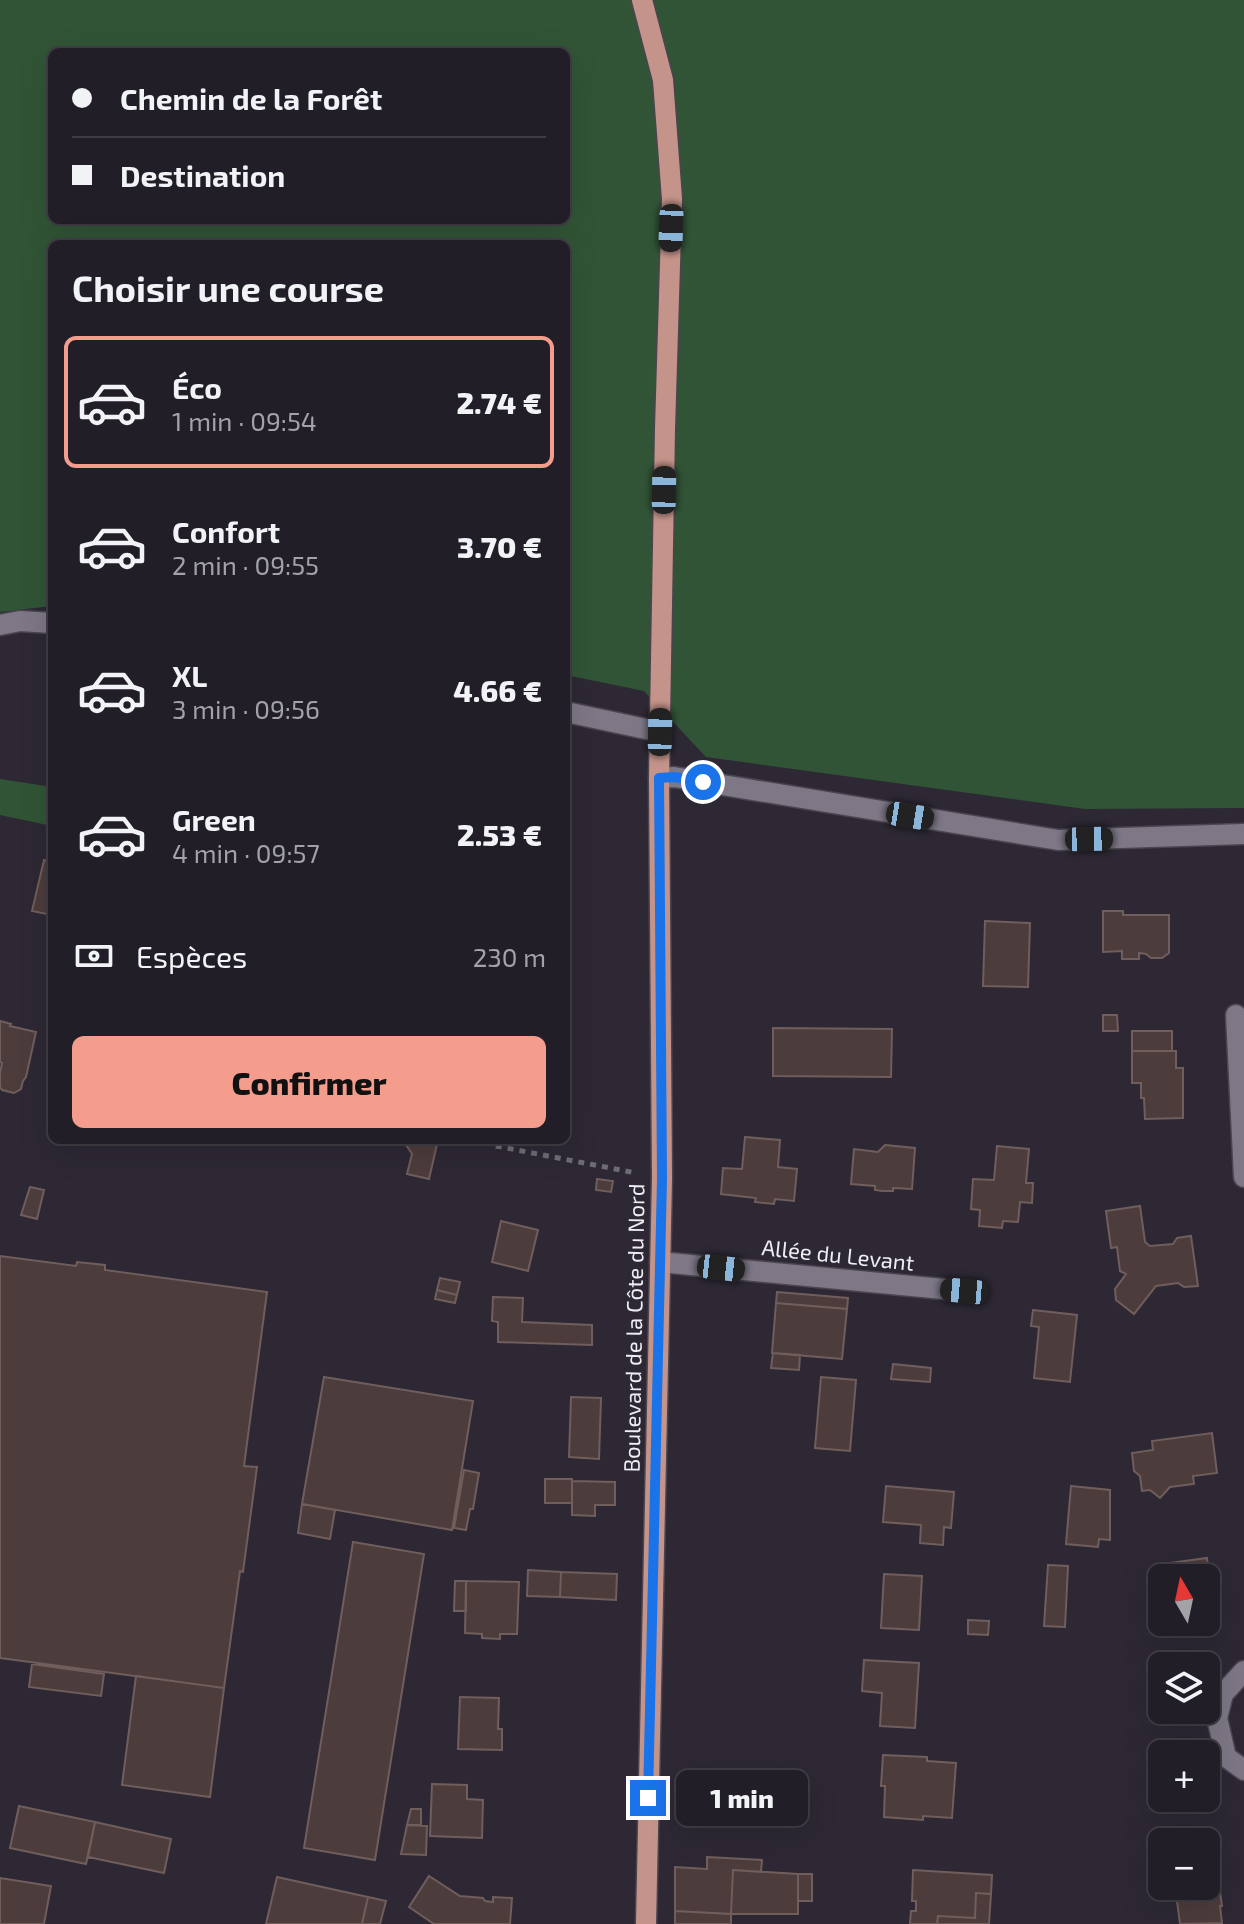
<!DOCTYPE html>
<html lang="fr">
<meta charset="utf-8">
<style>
body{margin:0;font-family:"Exo 2",sans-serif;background:#2a272f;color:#f1f3f6;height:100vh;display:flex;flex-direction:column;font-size:30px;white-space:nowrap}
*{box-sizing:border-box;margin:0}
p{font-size:26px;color:#a2a2a7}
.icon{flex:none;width:44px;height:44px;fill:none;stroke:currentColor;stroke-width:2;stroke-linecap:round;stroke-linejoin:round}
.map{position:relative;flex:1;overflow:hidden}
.drawer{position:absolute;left:48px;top:240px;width:522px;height:904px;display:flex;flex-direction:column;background:#221e27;border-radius:12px;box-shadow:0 8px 32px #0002,0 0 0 2px #3f3c44}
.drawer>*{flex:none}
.hud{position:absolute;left:48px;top:48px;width:522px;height:176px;border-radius:12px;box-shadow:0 8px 32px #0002,0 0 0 2px #3f3c44;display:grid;align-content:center;height:176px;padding:0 24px;background:#221e27}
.needle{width:52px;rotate:351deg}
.controls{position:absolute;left:1148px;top:1564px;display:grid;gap:16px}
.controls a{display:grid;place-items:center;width:72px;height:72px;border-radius:12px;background:#221e27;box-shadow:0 8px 32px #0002,0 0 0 2px #3f3c44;font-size:40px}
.end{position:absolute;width:36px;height:36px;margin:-18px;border:10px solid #1a73e8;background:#fff;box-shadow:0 0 0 4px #fff}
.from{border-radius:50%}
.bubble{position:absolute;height:56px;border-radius:12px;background:#221e27;box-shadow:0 8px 32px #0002,0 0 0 2px #3f3c44;font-size:26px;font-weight:800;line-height:56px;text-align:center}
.car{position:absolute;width:24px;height:48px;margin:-24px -12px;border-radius:10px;box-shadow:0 0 6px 2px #0007;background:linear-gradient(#222 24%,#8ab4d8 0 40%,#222 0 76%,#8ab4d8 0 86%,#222 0)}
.hud b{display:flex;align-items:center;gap:28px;height:76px;font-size:30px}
.hud b+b{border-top:2px solid #3f3c44}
.hud i{width:20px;height:20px;background:#f1f3f6}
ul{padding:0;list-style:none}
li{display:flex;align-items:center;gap:24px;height:132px;margin:0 16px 12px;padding:0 8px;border:4px solid transparent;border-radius:12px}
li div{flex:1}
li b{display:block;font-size:30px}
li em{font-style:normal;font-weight:800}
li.selected{border-color:#f49d8c}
li>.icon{width:72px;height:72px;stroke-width:1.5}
h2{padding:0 24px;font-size:36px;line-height:96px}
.pay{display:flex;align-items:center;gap:20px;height:88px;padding:0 24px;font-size:30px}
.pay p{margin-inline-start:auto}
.cta{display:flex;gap:16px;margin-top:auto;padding:16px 24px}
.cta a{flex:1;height:92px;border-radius:12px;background:#f49d8c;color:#111;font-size:32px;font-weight:800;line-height:92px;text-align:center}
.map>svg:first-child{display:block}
.green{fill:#315436;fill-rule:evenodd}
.building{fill:#4c3c3b;stroke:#705e5d;stroke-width:2}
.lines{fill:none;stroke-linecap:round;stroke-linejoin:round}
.minor-casing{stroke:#4a4550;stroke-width:23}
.major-casing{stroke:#4a4550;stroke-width:23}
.path{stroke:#6f6b76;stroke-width:5;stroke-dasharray:6 6;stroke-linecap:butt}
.minor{stroke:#7d7786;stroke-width:20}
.major{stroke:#c4948a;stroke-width:20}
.route{stroke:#1a73e8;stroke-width:10}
.labels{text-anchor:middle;stroke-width:7;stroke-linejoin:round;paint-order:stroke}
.street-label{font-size:22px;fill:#f0edf5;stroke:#2d2834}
</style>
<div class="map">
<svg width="1244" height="1924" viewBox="0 0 1244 1924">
<rect width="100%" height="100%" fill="#2d2834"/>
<path class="green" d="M0,0h1244v808l-159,1 -379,-52 -62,-66 -78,-16v-431h-514v362l-52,6zM52,52h514v168h-514z
M0,779l52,8v39l-52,-11z"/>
<path class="building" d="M44,860l8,2v53l-20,-4z
M1103,911h20v4h46v38l-7,5h-11l-5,-4 -7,-1v6h-17v-8l-19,1z
M985,921l45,2 -2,64 -45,-1z
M1103,1015h14l1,16h-15z
M0,1021l11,3 -1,2 26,6 -10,45 -3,4 -2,8 -7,4 -12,-3 -2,-3v-14l2,-10 -2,-1z
M773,1028l119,1 -1,48 -118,-1z
M1132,1031h40v20h-40z
M1132,1051h44v17h7v50l-38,1 -1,-21h-3v-15h-9z
M745,1137l35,3 -2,27 19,2 -3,32 -19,-2 -1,5 -19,-2 1,-4 -35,-4 2,-26 19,1z
M403,1140h35l-9,39 -22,-5 5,-20z
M885,1145l30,3 -3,41 -19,-1v3h-11l-7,-1v-4l-24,-2 3,-35 24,3z
M997,1146l32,3 -3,34h7l-1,20 -12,-1 -2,20 -15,-1 -1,7 -23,-2 1,-16 -9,-1 2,-30 21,1z
M597,1179l16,2 -2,11 -15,-2z
M30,1187l14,3 -7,29 -16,-4z
M1140,1206l5,36 5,4 23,-2 4,-6 14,-2 7,50 -14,1 -6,-4 -22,3 -22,28 -18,-14 -1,-11 11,-15 -6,-3 -3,-24 -6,1 -5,-37z
M501,1221l37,9 -10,41 -36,-9z
M0,1256l76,10 1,-4 28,3v5l162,22 -23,174 13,1 -14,105 -3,-1 -16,117 -224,-30z
M440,1278l20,4 -3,13 -20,-5z
M437,1290l20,5 -2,8 -20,-4z
M777,1292l71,6 -1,11 -71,-6z
M493,1297l30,1 -1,24 70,3v20l-94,-3v-20l-6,-1z
M776,1303l71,6 -5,50 -70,-6z
M1033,1310l44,5 -7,67 -36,-4 5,-51 -8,-1z
M773,1353l27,2 -1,15 -28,-2z
M893,1364l38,4 -1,14 -39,-3z
M324,1377l149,24 -21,129 -150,-26z
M821,1377l35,3 -6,71 -35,-3z
M571,1397l30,1 -2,61 -30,-2z
M1212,1433l5,40 -24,3 1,8 -24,3 -10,11 -10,-8 -8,1 -2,-15 -6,-5 -2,-18 21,-3 -1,-9z
M464,1470l15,3 -6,36h-3l-4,21 -12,-2z
M545,1479h27v24h-27z
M572,1481l43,1v23h-20v11l-23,-1z
M886,1486l68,6 -3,36 -7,-1 -1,18 -23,-2 1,-18 -38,-3z
M1071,1486l39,4v50l-11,-1 -1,8 -32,-3z
M302,1504l33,6 -5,29 -32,-6z
M353,1542l71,12 -49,306 -71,-12z
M1207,1558l5,41 -6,1v-22h-44v29l-1,-1 -6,-41z
M1048,1565l20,1 -3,61 -21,-1z
M528,1570l33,2 -1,25 -33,-1z
M561,1572l56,2 -1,26 -56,-3z
M884,1574l38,2 -3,54 -38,-2z
M455,1581h11v30h-12z
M466,1581l53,1 -2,52h-17v5l-18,-1v-4l-17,-1z
M968,1620l21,1 -1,14 -20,-1z
M864,1660l55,3 -4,65 -35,-2 2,-33 -20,-2z
M32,1664l72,10 -3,22 -72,-9z
M136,1676l88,12 -14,109 -88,-12z
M460,1697l39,1 -1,31h4v21l-44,-1z
M883,1755l44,2v4l29,2 -4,55 -29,-2v4l-39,-3 1,-31h-4z
M432,1784l35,1v14l16,1 -1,38 -52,-2z
M19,1806l76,16 -9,42 -76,-16z
M411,1809h10v16h-14z
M95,1822l76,17 -7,34 -76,-16z
M407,1825l20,1 -1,29 -25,-1z
M707,1857l55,3 -1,12 -28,-2 -2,44 -56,-3v-44l32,2z
M733,1870l65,4v40h-67z
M913,1870l79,5 -1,19 -15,-1 -1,25 -37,-2 -1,8h-27l1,-13h5v-10h-4z
M798,1874h14v27h-14z
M429,1876l31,20 23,2 2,3 8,1v-5l19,1 -2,26h-76l-25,-17z
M277,1877l91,20 -6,27h-96z
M0,1878l51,8 -7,38h-44z
M1218,1878l4,28h-2l2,17 -42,1 -5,-38h31v-7z
M976,1893l15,1 -2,30h-52l1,-8 37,2z
M368,1897l18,4 -6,23h-18z
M675,1911l56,3v10h-56z"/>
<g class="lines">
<g class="minor-casing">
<path id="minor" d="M0,625l20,-4 32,2
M566,712l94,20
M659,778l15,-1 384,63 186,-6
M1236,1015l8,162
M660,1262l304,29
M1244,1671l-21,23 -6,24 9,39 18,13"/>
</g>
<g class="major-casing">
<path id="major" d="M642,0l21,80 9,119 -7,230 -6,349 3,400 -16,746"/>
</g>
<path class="path" d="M486,1140l5,5 145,28"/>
<use href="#minor" class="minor"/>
<use href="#major" class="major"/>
</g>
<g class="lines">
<path class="route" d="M648,1798l14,-620 -3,-400 15,-1 29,5"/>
</g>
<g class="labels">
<g class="street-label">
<text transform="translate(838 1255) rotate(6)" y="8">Allée du Levant</text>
<text transform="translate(634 1328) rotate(-89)" y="8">Boulevard de la Côte du Nord</text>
</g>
</g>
</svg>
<div class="controls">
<a><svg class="needle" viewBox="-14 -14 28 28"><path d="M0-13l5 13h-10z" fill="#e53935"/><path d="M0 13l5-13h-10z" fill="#a2a2a7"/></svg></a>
<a><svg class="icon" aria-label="layers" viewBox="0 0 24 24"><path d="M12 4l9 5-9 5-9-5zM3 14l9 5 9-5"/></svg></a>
<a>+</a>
<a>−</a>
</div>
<i class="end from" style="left:703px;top:782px"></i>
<i class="end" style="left:648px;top:1798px"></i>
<div class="bubble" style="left:676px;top:1770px;width:132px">1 min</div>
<i class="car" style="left:671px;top:228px;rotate:182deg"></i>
<i class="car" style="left:664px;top:490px;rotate:1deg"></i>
<i class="car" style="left:660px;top:732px;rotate:1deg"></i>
<i class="car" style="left:910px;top:816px;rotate:99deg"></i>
<i class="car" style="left:1089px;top:839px;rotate:89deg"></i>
<i class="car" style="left:721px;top:1268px;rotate:96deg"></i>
<i class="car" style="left:964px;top:1291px;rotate:275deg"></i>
<div class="hud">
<b><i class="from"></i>Chemin de la Forêt</b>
<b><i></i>Destination</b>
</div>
<section class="drawer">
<h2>Choisir une course</h2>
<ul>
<li class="selected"><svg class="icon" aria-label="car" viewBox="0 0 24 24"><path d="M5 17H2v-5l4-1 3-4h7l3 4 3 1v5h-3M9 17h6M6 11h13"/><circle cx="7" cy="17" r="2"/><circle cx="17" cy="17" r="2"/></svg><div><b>Éco</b><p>1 min · 09:54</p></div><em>2.74 €</em></li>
<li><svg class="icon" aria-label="car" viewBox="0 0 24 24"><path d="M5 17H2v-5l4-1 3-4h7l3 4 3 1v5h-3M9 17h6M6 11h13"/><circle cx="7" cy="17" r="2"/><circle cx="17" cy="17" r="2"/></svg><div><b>Confort</b><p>2 min · 09:55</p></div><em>3.70 €</em></li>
<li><svg class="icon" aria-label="car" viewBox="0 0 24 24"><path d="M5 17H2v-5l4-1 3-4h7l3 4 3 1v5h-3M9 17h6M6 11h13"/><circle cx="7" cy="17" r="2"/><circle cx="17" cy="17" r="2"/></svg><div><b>XL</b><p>3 min · 09:56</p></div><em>4.66 €</em></li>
<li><svg class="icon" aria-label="car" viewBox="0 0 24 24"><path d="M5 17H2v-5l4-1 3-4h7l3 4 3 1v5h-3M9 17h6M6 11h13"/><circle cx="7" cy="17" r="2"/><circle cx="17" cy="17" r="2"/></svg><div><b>Green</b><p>4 min · 09:57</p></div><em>2.53 €</em></li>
</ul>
<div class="pay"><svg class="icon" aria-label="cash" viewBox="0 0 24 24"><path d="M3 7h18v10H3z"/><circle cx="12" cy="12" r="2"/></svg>Espèces<p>230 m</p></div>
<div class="cta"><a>Confirmer</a></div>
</section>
</div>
